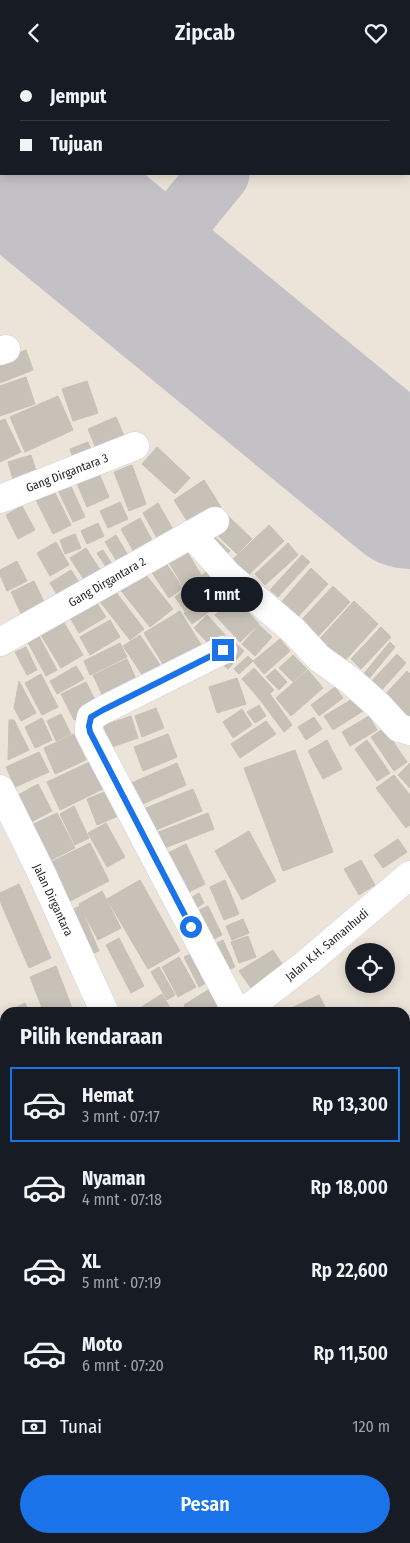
<!DOCTYPE html>
<html lang="id">
<meta charset="utf-8">
<style>
body{margin:0;font-family:"Fira Sans Condensed",sans-serif;background:#242831;color:#f1f3f6;height:100vh;display:flex;flex-direction:column;font-size:19px;white-space:nowrap}
*{box-sizing:border-box;margin:0}
p{font-size:16px;color:#9ea1a6}
.icon{flex:none;width:28px;height:28px;fill:none;stroke:currentColor;stroke-width:2;stroke-linecap:round;stroke-linejoin:round}
.map{position:relative;flex:1;overflow:hidden}
.panel{position:absolute;left:0px;top:942px;width:410px;height:536px;display:flex;flex-direction:column;background:#171b24;border-radius:15px 15px 0 0;box-shadow:0 2px 12px #0003}
.panel>*{flex:none}
.guide{position:absolute;left:0px;top:0px;width:410px;height:110px;box-shadow:0 2px 12px #0003;display:grid;align-content:center;height:110px;padding:0 20px;background:#171b24}
.controls{position:absolute;left:345px;top:878px;display:grid;gap:10px}
.controls a{display:grid;place-items:center;width:50px;height:50px;border-radius:50%;background:#171b24;box-shadow:0 2px 12px #0003;font-size:25px}
.end{position:absolute;width:22px;height:22px;margin:-11px;border:6px solid #1a73e8;background:#fff;box-shadow:0 0 0 2px #fff}
.from{border-radius:50%}
.bubble{position:absolute;height:35px;border-radius:18px;background:#171b24;box-shadow:0 2px 12px #0003;font-size:16px;font-weight:600;line-height:35px;text-align:center}
.guide b{display:flex;align-items:center;gap:18px;height:48px;font-size:19px}
.guide b+b{border-top:1px solid #363941}
.guide i{width:12px;height:12px;background:#f1f3f6}
ul{padding:0;list-style:none}
li{display:flex;align-items:center;gap:15px;height:75px;margin:0 10px 8px;padding:0 10px;border:2px solid transparent;border-radius:0px}
li div{flex:1}
li b{display:block;font-size:19px}
li em{font-style:normal;font-weight:600}
li.on{border-color:#1a73e8}
li>.icon{width:45px;height:45px;stroke-width:1.5}
h2{padding:0 20px;font-size:22px;line-height:60px}
.pay{display:flex;align-items:center;gap:12px;height:55px;padding:0 20px;font-size:19px}
.pay p{margin-inline-start:auto}
.action{display:flex;gap:10px;margin-top:auto;padding:10px 20px}
.action a{flex:1;height:58px;border-radius:30px;background:#1a73e8;color:#fff;font-size:20px;font-weight:600;line-height:58px;text-align:center}
header{display:flex;justify-content:space-between;align-items:center;height:65px;padding:0 20px;background:#171b24;font-size:22px;font-weight:600}
.map>svg:first-child{display:block}
.lines{fill:none;stroke-linecap:round;stroke-linejoin:round}
.taxiway{stroke:#c4c1c6;stroke-width:61}
.runway{stroke:#c4c1c6;stroke-width:154}
.building{fill:#c7c1b8;stroke:#c8c0b2}
.minor-casing{stroke:#ced1e3;stroke-width:29}
.minor{stroke:#fff;stroke-width:28}
.route{stroke:#1a73e8;stroke-width:6}
.labels{text-anchor:middle;stroke-width:4.5;stroke-linejoin:round;paint-order:stroke}
.street-label{font-size:12px;fill:#282828;stroke:#fff}
</style>
<header><svg class="icon" aria-label="back" viewBox="0 0 24 24"><path d="M15 5l-7 7 7 7"/></svg>Zipcab<svg class="icon" aria-label="heart" viewBox="0 0 24 24"><path d="M12 20l-8-8c-3-5 5-10 8-4 3-6 11-1 8 4z"/></svg></header>
<div class="map">
<svg width="410" height="1478" viewBox="0 0 410 1478">
<rect width="100%" height="100%" fill="#ece4d8"/>
<g class="lines">
<path class="taxiway" d="M304,1l1,-1
M104,175l33,4h20l16,-14
M195,249l-25,-51 -1,-21 4,-12 46,-56
M363,388c17,2 31,2 47,-6"/>
<path class="runway" d="M23,109l387,318"/>
</g>
<path class="building" d="M26,285l7,20 -33,13v-23z
M26,312l9,27 -35,12v-30z
M87,316l11,32 -25,8 -11,-32z
M58,331l15,34 -48,22 -15,-35z
M116,352l13,31 -28,12 -13,-31z
M5,354l16,33 -21,10v-41z
M88,377l8,19 -19,8 -7,-20z
M157,382l33,31 -15,16 -33,-30z
M31,390l9,28 -24,7 -8,-28z
M132,400l14,39 -17,7 -15,-39z
M98,406l11,26 -22,10 -11,-26z
M204,415l17,27 -30,20 -17,-27z
M69,417l16,35 -12,5 -16,-34z
M54,426l17,34 -18,9 -17,-34z
M120,437l8,17 -20,9 -8,-17z
M158,438l20,35 -16,9 -19,-34z
M22,441l13,24 -17,9 -12,-24z
M225,448l27,26 -15,15 -27,-26z
M140,453l15,27 -19,11 -15,-27z
M98,458l6,13 -17,8 -6,-13z
M269,460l15,16 -39,37 -15,-16z
M211,468l19,18 -10,10 -18,-19z
M75,469l6,14 -16,6 -5,-14z
M116,470l16,27 -11,6 -16,-26z
M56,477l13,23 -19,11 -13,-23z
M182,478l19,32 -18,11 -19,-32z
M288,478l10,12 -33,30 -10,-11z
M86,483l16,25 -16,10 -16,-25z
M103,485l11,17 -6,3 -11,-17z
M302,490l8,7 -32,35 -8,-7z
M163,494l20,29 -14,10 -20,-30z
M17,496l10,20 -20,10 -7,-16v-5z
M311,503l17,16 -35,38 -16,-15z
M71,505l10,15 -22,13 -9,-15z
M142,505l31,39 -23,18 -31,-39z
M206,507l11,13 -32,26 -10,-14z
M34,516l14,29 -23,12 -14,-30z
M223,521l8,10 -39,28 -8,-11z
M333,521l17,16 -38,41 -17,-16z
M112,522l32,42 -14,11 -32,-41z
M234,532l25,27 -19,18 -25,-27z
M95,535l11,17 -27,16 -10,-17z
M354,536l24,23 -37,41 -24,-23z
M180,546l25,40 -36,23 -25,-41z
M207,550l21,23 -13,13 -21,-23z
M60,551l23,39 -22,13 -23,-38z
M110,555l10,17 -30,18 -10,-18z
M259,560l13,12 -17,19 -13,-12z
M381,562l10,10 -30,32 -10,-10z
M36,566l21,39 -11,6 -21,-39z
M140,570l26,39 -17,11 -26,-39z
M280,574l10,12 -26,23 -11,-13z
M233,576l11,10 -16,18 -12,-10z
M390,577l5,5 -28,34 -6,-4z
M120,578l7,14 -37,18 -6,-14z
M26,582l11,23 -10,5 -12,-23z
M397,589l9,9 -28,31 -10,-9z
M293,590l14,14 -14,13 -14,-14z
M248,591l5,5 -14,13 -5,-5z
M127,594l14,31 -34,15 -14,-30z
M76,601l8,13 -27,15 -7,-13z
M254,603l20,22 -13,11 -19,-22z
M275,604l12,13 -8,8 -13,-13z
M308,605l15,18 -32,28 -15,-18z
M407,606l3,3v45l-29,-20z
M41,609l17,33 -16,8 -17,-32z
M237,613l9,26 -29,9 -8,-26z
M19,616l17,32 -15,8 -7,-13z
M86,617l13,26 -25,12 -13,-26z
M335,622l8,11 -24,18 -8,-11z
M270,629l22,31 -8,7 -23,-31z
M354,633l9,13 -30,19 -9,-14z
M259,640l7,11 -11,7 -8,-11z
M156,643l8,20 -22,9 -7,-21z
M242,644l10,16 -19,13 -10,-16z
M61,649l10,20 -15,7 -9,-20z
M131,651l7,22 -35,12 -7,-22z
M369,651l8,14 -27,16 -8,-14z
M314,652l8,12 -16,11 -8,-13z
M42,653l10,22 -17,8 -10,-21z
M9,655h5l15,30 -21,10z
M266,656l10,13 -36,24 -9,-14z
M384,663l23,34 -13,9 -23,-34z
M74,669l12,26 -31,14 -11,-26z
M168,669l9,23 -34,14 -9,-24z
M327,675l15,29 -19,10 -15,-28z
M367,675l23,33 -13,8 -22,-32z
M295,685l38,102 -50,19 -39,-103z
M39,687l10,20 -34,15 -9,-20z
M96,694l13,27 -49,24 -13,-28z
M177,698l9,22 -48,21 -9,-22z
M410,698v25l-12,-13z
M394,710l16,20v30l-4,3 -30,-40z
M38,719l14,27 -27,14 -14,-26z
M112,724l11,25 -26,11 -10,-26z
M193,724l9,22 -51,21 -10,-22z
M74,741l15,32 -14,7 -15,-31z
M57,748l18,35 -34,17 -18,-36z
M208,748l6,16 -52,20 -6,-16z
M106,758l19,34 -18,10 -19,-34z
M249,766l27,50 -34,19 -27,-49z
M398,774l9,13 -24,16 -9,-13z
M90,778l19,38 -39,20 -19,-39z
M186,779l19,40 -24,12 -19,-40z
M361,795l14,25 -16,10 -15,-26z
M140,815l40,71 -32,18 -41,-70z
M225,815l14,34 -15,6 -14,-33z
M19,819l32,74 -22,10 -29,-67v-8z
M102,826l19,37 -23,12 -19,-36z
M199,828l5,10 -14,9 -6,-10z
M80,841l19,45 -11,4 -19,-44z
M208,841l14,29 -16,8 -15,-29z
M243,854l6,14 -17,7 -6,-14z
M248,871l8,21 -17,6 -8,-21z
M119,873l25,48 -13,7 -25,-48z
M223,875l12,27 -15,6 -11,-26z
M273,885l11,17 -33,21 -12,-17z
M191,889l15,29 -7,4 -15,-30z
M179,892l17,30 -18,10 -16,-30z
M56,901l18,47h-30l-14,-36z
M159,902l16,28 -8,5 -16,-28z
M216,920l10,17 -17,11h-21l-4,-8z
M162,929l11,19h-41z
M319,930l9,18h-47z
M25,938l5,10h-25z
M5,975v50l-5,2v-50z
M405,991l5,7v54l-5,3z
M5,1036v20l-5,2v-20z
M405,1095l5,11v9l-5,2z
M410,1140v63l-5,-10v-50z
M0,1155l5,7v21l-5,3z
M5,1189v30l-5,-9v-19z
M405,1222l5,13v88l-5,2z
M0,1232l5,9v7l-5,3z
M410,1361v58l-5,1v-58z
M236,1474h36l2,4h-46z
M291,1474h16l2,4h-26z"/>
<g class="lines">
<g class="minor-casing">
<path id="minor" d="M0,286l6,-2
M0,434l135,-53
M191,469l37,41 66,56 25,27 32,23 28,25 20,22 11,3
M0,577l215,-121
M223,585l-120,60 -12,7 -2,9v6l148,281
M0,724l42,85 63,139
M242,948l66,-51 102,-87
M0,1097l5,-3
M405,1342l5,-1
M0,1396l5,-1
M137,1474l1,4
M365,1474l2,4"/>
</g>
<use href="#minor" class="minor"/>
</g>
<g class="lines">
<path class="route" d="M191,862l-101,-195 -1,-6 2,-9 12,-7 120,-60"/>
</g>
<g class="labels">
<g class="street-label">
<text transform="translate(67 408) rotate(-21)" y="4">Gang Dirgantara 3</text>
<text transform="translate(107 517) rotate(-30)" y="4">Gang Dirgantara 2</text>
<text transform="translate(53 835) rotate(65)" y="4">Jalan Dirgantara</text>
<text transform="translate(327 880) rotate(-40)" y="4">Jalan K.H. Samanhudi</text>
</g>
</g>
</svg>
<div class="controls">
<a><svg class="icon" aria-label="locate" viewBox="0 0 24 24"><circle cx="12" cy="12" r="6"/><path d="M12 2v4M12 18v4M2 12h4M18 12h4"/></svg></a>
</div>
<i class="end from" style="left:191px;top:862px"></i>
<i class="end" style="left:223px;top:585px"></i>
<div class="bubble" style="left:181px;top:512px;width:82px">1 mnt</div>
<div class="guide">
<b><i class="from"></i>Jemput</b>
<b><i></i>Tujuan</b>
</div>
<section class="panel">
<h2>Pilih kendaraan</h2>
<ul>
<li class="on"><svg class="icon" aria-label="car" viewBox="0 0 24 24"><path d="M5 17H2v-5l4-1 3-4h7l3 4 3 1v5h-3M9 17h6M6 11h13"/><circle cx="7" cy="17" r="2"/><circle cx="17" cy="17" r="2"/></svg><div><b>Hemat</b><p>3 mnt · 07:17</p></div><em>Rp 13,300</em></li>
<li><svg class="icon" aria-label="car" viewBox="0 0 24 24"><path d="M5 17H2v-5l4-1 3-4h7l3 4 3 1v5h-3M9 17h6M6 11h13"/><circle cx="7" cy="17" r="2"/><circle cx="17" cy="17" r="2"/></svg><div><b>Nyaman</b><p>4 mnt · 07:18</p></div><em>Rp 18,000</em></li>
<li><svg class="icon" aria-label="car" viewBox="0 0 24 24"><path d="M5 17H2v-5l4-1 3-4h7l3 4 3 1v5h-3M9 17h6M6 11h13"/><circle cx="7" cy="17" r="2"/><circle cx="17" cy="17" r="2"/></svg><div><b>XL</b><p>5 mnt · 07:19</p></div><em>Rp 22,600</em></li>
<li><svg class="icon" aria-label="car" viewBox="0 0 24 24"><path d="M5 17H2v-5l4-1 3-4h7l3 4 3 1v5h-3M9 17h6M6 11h13"/><circle cx="7" cy="17" r="2"/><circle cx="17" cy="17" r="2"/></svg><div><b>Moto</b><p>6 mnt · 07:20</p></div><em>Rp 11,500</em></li>
</ul>
<div class="pay"><svg class="icon" aria-label="cash" viewBox="0 0 24 24"><path d="M3 7h18v10H3z"/><circle cx="12" cy="12" r="2"/></svg>Tunai<p>120 m</p></div>
<div class="action"><a>Pesan</a></div>
</section>
</div>
